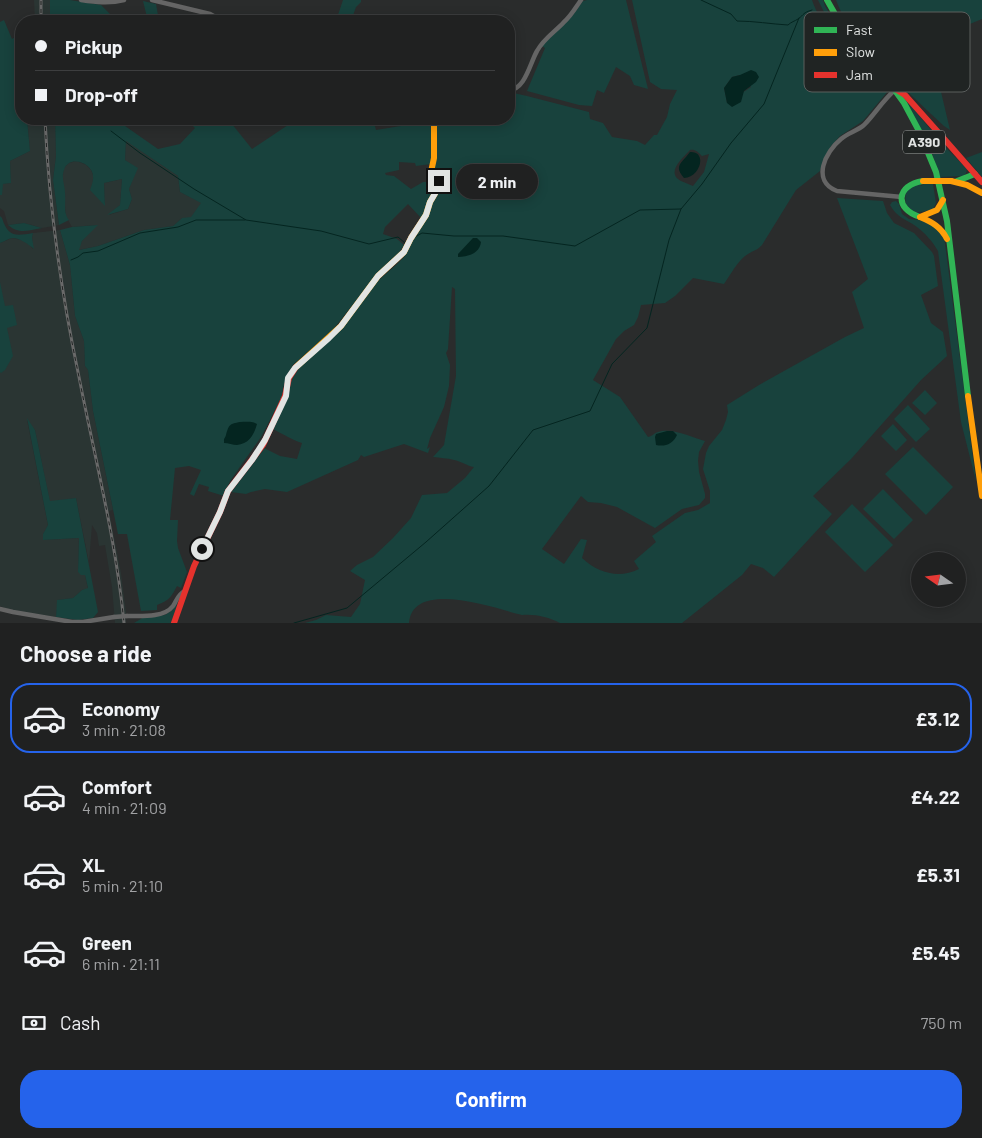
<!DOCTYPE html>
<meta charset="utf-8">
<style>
body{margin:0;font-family:Barlow,sans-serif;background:#2d2e2e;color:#f1f3f6;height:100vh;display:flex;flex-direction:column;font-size:19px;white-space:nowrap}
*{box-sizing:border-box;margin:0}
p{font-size:16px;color:#a2a3a5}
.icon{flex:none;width:28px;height:28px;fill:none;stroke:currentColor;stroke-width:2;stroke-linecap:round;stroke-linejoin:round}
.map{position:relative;height:623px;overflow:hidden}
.details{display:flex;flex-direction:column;background:#202121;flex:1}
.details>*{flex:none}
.banner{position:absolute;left:15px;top:15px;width:500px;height:110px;border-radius:20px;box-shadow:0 2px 12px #0003,0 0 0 1px #3d3e3f;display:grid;align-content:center;height:110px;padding:0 20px;background:#202121}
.needle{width:32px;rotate:284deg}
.tools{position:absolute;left:911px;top:552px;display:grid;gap:10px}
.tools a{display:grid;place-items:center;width:55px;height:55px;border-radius:50%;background:#202121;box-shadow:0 2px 12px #0003,0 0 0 1px #3d3e3f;font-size:25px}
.end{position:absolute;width:22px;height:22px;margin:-11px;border:6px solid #e1e4e3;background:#111;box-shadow:0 0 0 2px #111}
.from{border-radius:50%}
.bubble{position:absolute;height:35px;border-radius:18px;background:#202121;box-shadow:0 2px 12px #0003,0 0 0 1px #3d3e3f;font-size:16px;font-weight:700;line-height:35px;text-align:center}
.banner b{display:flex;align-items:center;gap:18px;height:48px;font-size:19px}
.banner b+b{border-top:1px solid #3d3e3f}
.banner i{width:12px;height:12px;background:#f1f3f6}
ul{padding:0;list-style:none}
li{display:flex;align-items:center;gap:15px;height:70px;margin:0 10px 8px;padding:0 10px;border:2px solid transparent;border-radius:20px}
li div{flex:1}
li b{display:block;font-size:19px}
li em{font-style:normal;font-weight:700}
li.on{border-color:#2563eb}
li>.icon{width:45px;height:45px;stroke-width:1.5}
h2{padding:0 20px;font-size:22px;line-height:60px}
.pay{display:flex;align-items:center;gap:12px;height:55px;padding:0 20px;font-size:19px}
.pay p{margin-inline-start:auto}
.action{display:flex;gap:10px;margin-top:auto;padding:10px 20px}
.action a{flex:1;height:58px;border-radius:20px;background:#2563eb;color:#fff;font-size:20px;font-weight:700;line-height:58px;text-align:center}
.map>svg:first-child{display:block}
.built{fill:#2a3533}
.green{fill:#18423d;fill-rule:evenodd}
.water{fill:#042520}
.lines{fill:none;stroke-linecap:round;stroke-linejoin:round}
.stream{stroke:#042520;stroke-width:1}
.street{stroke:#656565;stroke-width:4.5}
.fast{stroke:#30b455;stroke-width:6}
.slow{stroke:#ff9f0a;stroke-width:6}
.jam{stroke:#e5322d;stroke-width:6}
.rail-casing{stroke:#696969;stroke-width:3}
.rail{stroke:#202423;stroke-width:1;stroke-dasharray:4;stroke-linecap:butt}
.street-bridge{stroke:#656565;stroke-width:4.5}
.slow-bridge{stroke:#ff9f0a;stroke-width:6}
.route{stroke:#e1e4e3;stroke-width:6}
.labels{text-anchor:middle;stroke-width:4.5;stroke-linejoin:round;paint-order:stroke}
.shield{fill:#202423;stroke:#a7aaa9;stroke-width:1}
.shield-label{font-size:14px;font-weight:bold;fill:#e1e4e3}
.key{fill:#202423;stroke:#5a5e5d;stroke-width:1}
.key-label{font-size:14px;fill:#e1e4e3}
</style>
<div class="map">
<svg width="982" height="623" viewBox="0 0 982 623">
<rect width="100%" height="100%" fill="#2a2c2c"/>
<path class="built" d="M34,0h16v21h-15z
M27,119h28l1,37 -3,24 6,45 -17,3 -18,-5 -16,2 -4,-14 -4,-3v-13h2v-11l9,-1 -1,-22 20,-10z
M126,140l52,36 2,16 22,11 -11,15h-9l-9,8 -29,4 -46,16 -20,4 4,-9 15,-16 -25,2 -6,-11 -4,-38 2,-10 5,-5 8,-2 9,4 5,5 14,35 -1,-22 18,-4 -2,26 -11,10 19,-6 4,-10 -3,-10 8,-21 -12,-8z
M60,230l10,35 5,51 9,25 1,25 3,4 5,41 20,99 -4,1 12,62 5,39v11h-11l-3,-36 -7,-42 -6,1 -2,-13 -5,-8 -3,37 -13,-64 -26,4 -15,-72 -8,-10 21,106 -5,8v6l36,-2 -1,34 7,3 3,14 -6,1 -9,8 -15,2 -2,17 -44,-6 -12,-5v-363l12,-5 9,2 7,3 5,6 -1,-11 1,-5z"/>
<path class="green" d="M50,0h20l31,5 13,13 10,3h-74z
M343,0h18v2l-5,5 -5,14h-15z
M587,0h39l22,89 -14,-4 -4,-9 -14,-9 -12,26 -7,-3 -5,16 -13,-1 -52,-14 18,-43 -3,-2 31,-31 10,-14z
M632,0h180c9,26 20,31 39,49 13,13 24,28 37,42l-25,30 -23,15 -9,10 -7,13 -4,12 -24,19 -5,8 -29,47c-6,6 -8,5 -14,9 -10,6 -17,20 -24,30l-31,-6 -18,18 -10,7 -24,2 -3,12 -4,8 -10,6 -8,8 -23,41 27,17 28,40c5,-1 6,-4 10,-5 13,-5 34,5 47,9l-6,11 -1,9 1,11 6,22v4l-6,7 -17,4 -27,19 -38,-21 -16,-4 -13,-1 -7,-6 -39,53 22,15 17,-25 6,1 -5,18c16,15 37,21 57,11l-5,-8 22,-19 -4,-6 33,-23 13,-3 12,-7v-12l-7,-22 3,-16 3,-7 13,-16 4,-10 2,-8 -1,-7 32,-20 86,-48 19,-9 -12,-36 16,-13 -31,-81 46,3 4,12 7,10 20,10 18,19 2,4 4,30 -17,9 10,28 12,9 4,24 -26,24 -70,79 -38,37 19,18 -58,63 -11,-9 -12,-4 -9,11 -60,48h-122c-12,-6 -24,-9 -38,-8 -25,-6 -109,-37 -113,8h-104l11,-3 10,-5 25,2 9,-13 5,-24 -15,-9 7,-6 16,-8 20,-19 18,-20 11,-23 25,-2 18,-15 9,-11c-7,-1 -13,-6 -20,-7 -7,-2 -14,-2 -21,-3l11,-12 12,-69 -1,-87 -3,-2 -4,62 -2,4 4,12 -1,21 -5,21 -14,31 -3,11 3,-2 -2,6 -24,-9 -40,13 -3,-2 -3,5 -71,32 -22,-3 -14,3 -5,2 -15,-2 22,-28 11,-16 16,8 17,3 5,-16c-10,-3 -19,-9 -29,-14l19,-53 88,-97 16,-14 8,-8 40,-75 -3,-1 -8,-9 3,-53h73v-27l18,4 62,16 1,7 13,4 9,14 25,4 8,4 9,-10h3l10,-18 3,-13 7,-14 -16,-1 -11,-7zM740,75l11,12 -24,16 -3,-15 8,-11zM690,150c5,-1 8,2 12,6l7,-2 -5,18 -11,14c-4,-2 -8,-3 -12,-5 -16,-9 2,-23 9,-31z
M818,0h5l2,6 19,31 -18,-21z
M836,0h146v19l-17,7 -1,7 -17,3 -9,-1 -8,12h8l3,17 -4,10 1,5 12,51 -6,-4c-22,-20 -44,-41 -64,-63 -19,-21 -34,-36 -44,-63z
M143,1l13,3 3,17h-11z
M4,20l8,19 9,-5v85h6l3,32 -20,10 1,22 -8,1 -1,11h-2v-173z
M903,96l32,39 3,1 2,3v3l27,27 -1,4 -2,3 -24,1 -8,-24z
M55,119h60l43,30 22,-5 15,-16 -9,-9h42l24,30 45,-30h76l3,11 55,-9 1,34 -1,9 -15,2 -1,-3 -16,-1v8l-14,3 1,2 8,1 17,13 12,-7h11l3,3 -15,34 -14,-15 -23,23 -2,7 14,5 7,6 -8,12 -19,17 -45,57 -39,34 -6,10 -4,13 -1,9 -21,40 -31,44 -6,15 -16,-5 1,-4 -10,-3 -5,12 -4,-2 11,-24 -12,-4 -14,2 -5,52h8l-1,21 1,7 9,24 -6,16 -4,-2c-6,11 -7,14 -20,19v5l-16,1 -14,-77h-9l-25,-123 -5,-41 -3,-4 -1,-25 -9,-25 -5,-51 -10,-35 12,-3 26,-2 -16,16 -3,9 19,-4 46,-16 29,-4 9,-8 9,-1 10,-14 -21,-11 -2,-16 -52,-35 -1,19 13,8 -9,21 3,10 -4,10 -21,6 13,-10 2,-26 -18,4 1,23 -15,-16c1,-3 3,-8 3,-11 2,-16 -24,-25 -29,-9 -3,9 1,15 1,23 1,9 -2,20 4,27l-10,5 -6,-45 3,-24z
M982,152v25l-16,-19z
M920,183l1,3 3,-2h9l3,19 -3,6c-5,1 -12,4 -17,3 -12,-1 -12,-14 -9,-23z
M896,201l3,3 3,10 7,5 18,2 17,15 32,245 -15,-59 -23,-171c-5,-9 -13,-18 -21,-24 -11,-8 -20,-9 -27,-22l2,-3z
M0,216l2,2c6,19 13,18 31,15l-1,5 2,11c-6,-5 -14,-11 -22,-11 -4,1 -9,4 -12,5z
M24,223l18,5c-14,2 -22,7 -34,-3z
M0,282l5,24 8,-1 4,20 -10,3 6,28 -8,14 -4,3 -1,-1z
M925,390l12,13 -12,12 -13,-12z
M908,405l22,24 -14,13 -22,-23z
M27,418l8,12 15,71 26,-3 22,114 -5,6 -15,2 -22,-3 1,-17 16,-2 9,-8 6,-2 -3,-13h-4l-3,-3 1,-34 -36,2v-6l5,-9z
M893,424l14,16 -11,11 -15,-15z
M913,447l40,40 -27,28 -41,-41z
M883,489l30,31 -19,19 -31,-30z
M852,504l41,41 -28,27 -40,-40z
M179,600l-8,23h-37l10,-6 21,-2 6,-4z"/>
<path class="water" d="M751,70l5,2 3,5 -3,5 -12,9 -3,11 -9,5 -5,-4 -3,-15 8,-11 8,-2z
M690,152c18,-1 10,26 -6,26 -11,-12 -2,-15 6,-26z
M473,238h4l4,4c-1,11 -13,15 -23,15v-3z
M240,422c6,0 12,-1 17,2 -3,11 -8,20 -20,21 -4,0 -9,-2 -13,-2 0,-7 0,-2 2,-8 3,-11 4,-11 14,-13z
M667,431h6l4,4c-4,9 -12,12 -21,10l-1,-8 1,-3z"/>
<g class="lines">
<path class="stream" d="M701,0l30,14 6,7c17,0 34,3 51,4 3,-3 7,-4 10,-6 7,-5 4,-6 14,-9
M111,131l29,22 54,36 52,31 75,11 48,13 29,-7 7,6
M415,237l7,-4 32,3h49l72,10 65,-36 41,-1 21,-25 29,-41 33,-39 35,-86
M71,260l7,-3 5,-4 15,-2 42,-18 38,-6 18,-7h49
M294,623l53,-15 79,-66 63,-56 44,-56 57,-19 22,-47 35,-36 22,-88 12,-31"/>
<path class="street" d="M81,0c14,2 28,4 43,0
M152,0l58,14 13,7
M509,90c16,0 21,-27 28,-39 7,-13 18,-19 27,-29 7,-6 12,-15 17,-22
M895,90c-12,10 -20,24 -31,35 -7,6 -16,8 -23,14 -16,13 -30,42 -4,52l65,6
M0,609l13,3 59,10h11l31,-5
M127,616c14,0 37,2 46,-10 4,-6 5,-12 12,-15"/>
<path class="fast" d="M827,0l12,21 52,64 13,18 15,28 17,41 11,49 21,175
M957,181l18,-7
M920,217c-26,-8 -24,-32 3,-36"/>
<path class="slow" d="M951,181l16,4 15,8
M920,217c12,5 21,10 27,22
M920,217l17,-7 6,-10
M296,367l45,-41 37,-50 26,-24 7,-14 15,-23 4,-13 10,-17 -9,-13 3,-14v-39
M968,396l14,100"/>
<path class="jam" d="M897,90l8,5 41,46
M946,141l36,41
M174,623l20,-57 26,-54 8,-21 35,-46 22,-49 4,-18 7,-11"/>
<g class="rail-casing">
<path id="rail" d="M41,21v-21
M45,119c4,87 16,173 34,258 16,82 37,163 45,246"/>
</g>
<use href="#rail" class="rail"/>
<path class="street-bridge" d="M114,617l13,-1"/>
<path class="slow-bridge" d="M923,181h28"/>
</g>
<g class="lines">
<path class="route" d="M202,549l18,-37 8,-21 24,-31 13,-20 21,-44 2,-18 7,-10 34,-30 12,-12 37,-50 26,-24 7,-14 15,-23 4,-13 10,-17 -1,-4"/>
</g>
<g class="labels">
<rect class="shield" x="903" y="130.5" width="42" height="23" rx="4"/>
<g class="shield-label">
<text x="924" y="147">A390</text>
</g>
</g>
<rect x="804" y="12" width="166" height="80" rx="8" class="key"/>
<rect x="814" y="27" width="23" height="6" fill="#30b455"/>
<rect x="814" y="49" width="23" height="7" fill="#ff9f0a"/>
<rect x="814" y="72" width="23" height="6" fill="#e5322d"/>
<g class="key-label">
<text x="846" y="35">Fast</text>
<text x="846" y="57">Slow</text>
<text x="846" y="80">Jam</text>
</g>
</svg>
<div class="tools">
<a><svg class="needle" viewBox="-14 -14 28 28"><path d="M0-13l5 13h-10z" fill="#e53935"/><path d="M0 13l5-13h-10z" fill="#a2a3a5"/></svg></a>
</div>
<i class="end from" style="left:202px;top:549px"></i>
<i class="end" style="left:439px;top:181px"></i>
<div class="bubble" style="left:456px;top:164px;width:82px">2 min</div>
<div class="banner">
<b><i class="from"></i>Pickup</b>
<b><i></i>Drop-off</b>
</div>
</div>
<section class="details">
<h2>Choose a ride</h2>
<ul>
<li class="on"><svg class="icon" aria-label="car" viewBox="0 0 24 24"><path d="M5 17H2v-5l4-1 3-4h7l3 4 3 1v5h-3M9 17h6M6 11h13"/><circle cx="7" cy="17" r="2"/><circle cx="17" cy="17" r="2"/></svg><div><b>Economy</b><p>3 min · 21:08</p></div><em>£3.12</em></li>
<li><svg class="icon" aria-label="car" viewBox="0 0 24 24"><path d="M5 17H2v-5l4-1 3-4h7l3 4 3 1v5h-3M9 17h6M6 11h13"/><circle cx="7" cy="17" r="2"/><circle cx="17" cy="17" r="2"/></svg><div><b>Comfort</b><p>4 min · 21:09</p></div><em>£4.22</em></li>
<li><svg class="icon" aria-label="car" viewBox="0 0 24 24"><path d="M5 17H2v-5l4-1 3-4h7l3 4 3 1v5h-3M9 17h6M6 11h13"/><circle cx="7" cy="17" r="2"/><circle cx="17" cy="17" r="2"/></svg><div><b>XL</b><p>5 min · 21:10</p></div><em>£5.31</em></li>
<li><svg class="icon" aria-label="car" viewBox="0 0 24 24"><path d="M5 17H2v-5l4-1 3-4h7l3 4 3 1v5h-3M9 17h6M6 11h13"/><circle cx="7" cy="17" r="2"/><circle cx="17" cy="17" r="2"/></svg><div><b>Green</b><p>6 min · 21:11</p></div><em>£5.45</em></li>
</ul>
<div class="pay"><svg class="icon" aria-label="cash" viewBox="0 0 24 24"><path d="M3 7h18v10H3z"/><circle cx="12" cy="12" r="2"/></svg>Cash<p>750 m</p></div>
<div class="action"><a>Confirm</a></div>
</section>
